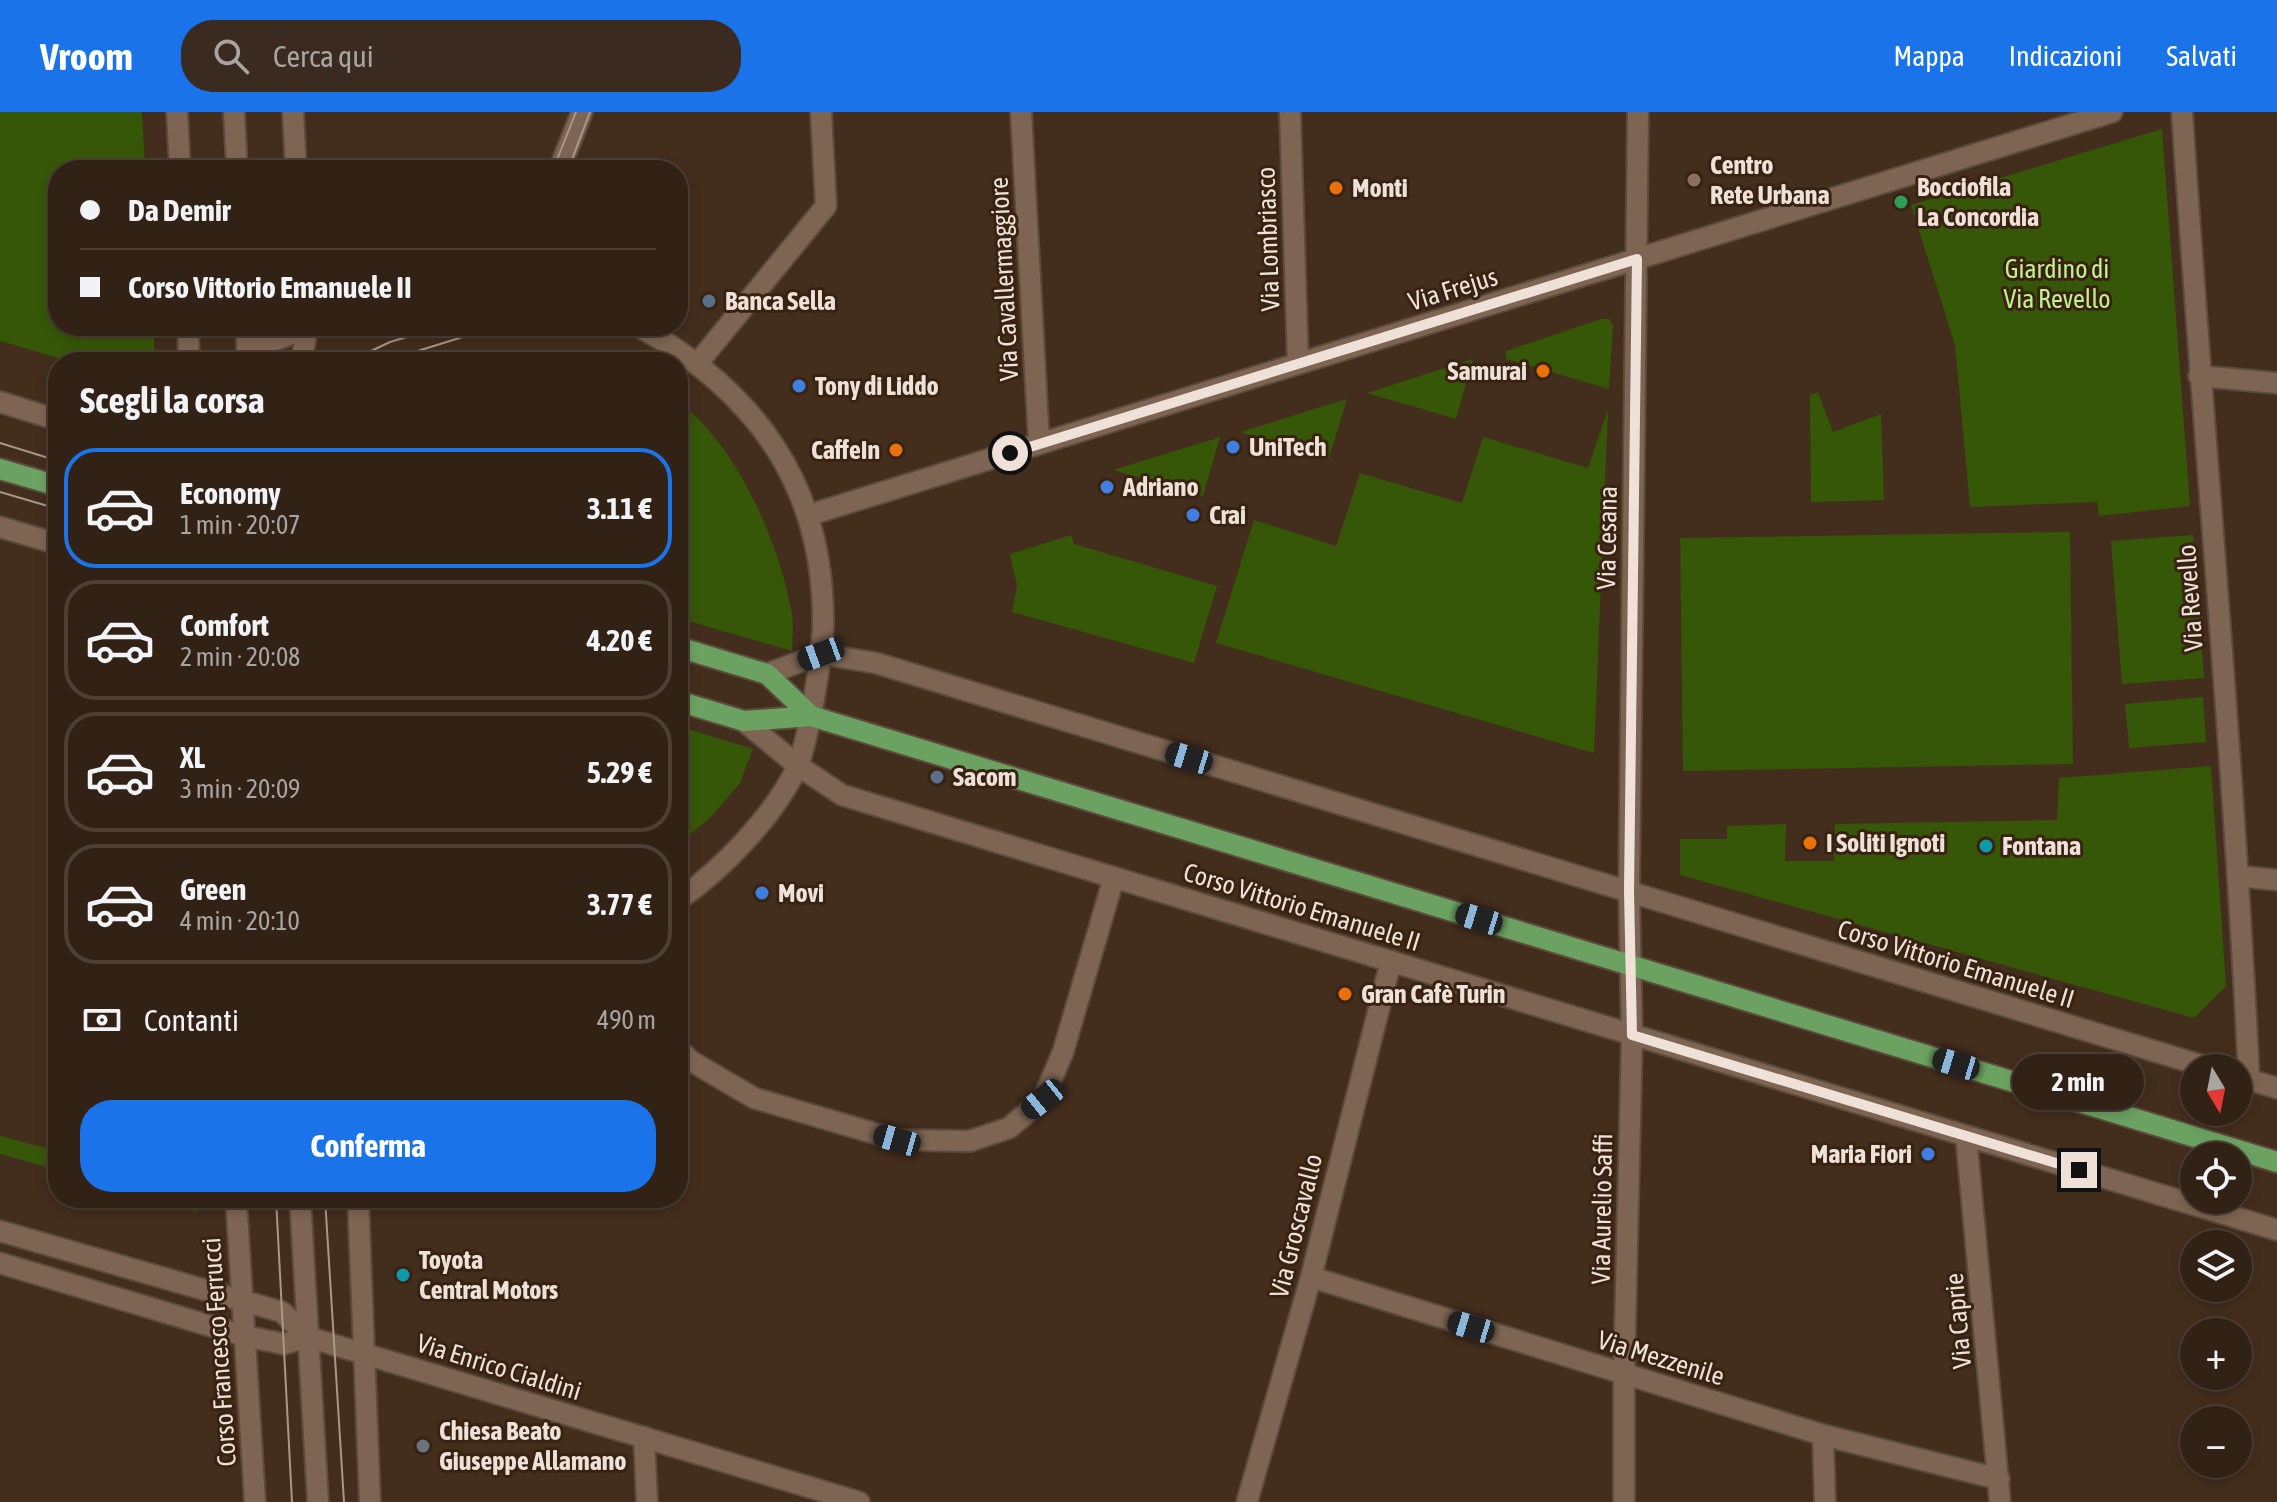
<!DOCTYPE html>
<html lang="it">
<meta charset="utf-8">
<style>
body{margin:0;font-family:"Asap Condensed",sans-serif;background:#3a2a1f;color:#f1f3f6;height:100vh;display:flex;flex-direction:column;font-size:30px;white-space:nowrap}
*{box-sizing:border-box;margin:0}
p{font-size:26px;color:#a8a4a1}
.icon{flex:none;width:44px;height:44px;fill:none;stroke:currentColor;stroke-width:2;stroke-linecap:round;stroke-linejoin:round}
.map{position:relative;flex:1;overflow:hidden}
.details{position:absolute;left:48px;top:240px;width:640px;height:856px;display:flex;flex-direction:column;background:#322216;border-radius:32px;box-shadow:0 4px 12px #0003,0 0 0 2px #4d3f35}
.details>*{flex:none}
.guide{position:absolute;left:48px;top:48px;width:640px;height:176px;border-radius:32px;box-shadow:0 4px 12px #0003,0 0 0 2px #4d3f35;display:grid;align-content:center;height:176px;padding:0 32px;background:#322216}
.needle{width:52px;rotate:170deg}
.fabs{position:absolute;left:2180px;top:942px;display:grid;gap:16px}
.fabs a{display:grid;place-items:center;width:72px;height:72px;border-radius:50%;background:#322216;box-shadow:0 4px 12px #0003,0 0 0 2px #4d3f35;font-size:40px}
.end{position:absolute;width:36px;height:36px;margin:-18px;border:10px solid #efe1d7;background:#111;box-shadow:0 0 0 4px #111}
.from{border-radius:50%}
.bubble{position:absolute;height:56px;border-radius:28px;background:#322216;box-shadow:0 4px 12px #0003,0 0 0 2px #4d3f35;font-size:26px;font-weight:700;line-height:56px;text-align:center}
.car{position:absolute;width:24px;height:48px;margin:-24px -12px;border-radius:10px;box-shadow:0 0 6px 2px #0007;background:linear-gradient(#222 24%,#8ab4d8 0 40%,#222 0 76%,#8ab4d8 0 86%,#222 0)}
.guide b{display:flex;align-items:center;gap:28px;height:76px;font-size:30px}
.guide b+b{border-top:2px solid #4d3f35}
.guide i{width:20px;height:20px;background:#f1f3f6}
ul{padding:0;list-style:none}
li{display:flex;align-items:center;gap:24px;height:120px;margin:0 16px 12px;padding:0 16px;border:4px solid #4d3f35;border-radius:32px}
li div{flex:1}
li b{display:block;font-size:30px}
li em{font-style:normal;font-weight:700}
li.selected{border-color:#1a73e8}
li>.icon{width:72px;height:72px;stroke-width:1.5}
h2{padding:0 32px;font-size:36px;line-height:96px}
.pay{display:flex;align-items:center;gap:20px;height:88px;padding:0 32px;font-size:30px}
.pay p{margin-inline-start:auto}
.cta{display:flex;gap:16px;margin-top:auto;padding:16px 32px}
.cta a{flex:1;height:92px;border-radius:32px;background:#1a73e8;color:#fff;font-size:32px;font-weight:700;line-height:92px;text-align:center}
header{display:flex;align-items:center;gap:48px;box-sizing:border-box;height:112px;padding:0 40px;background:#1a73e8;color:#fff}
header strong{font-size:38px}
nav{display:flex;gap:44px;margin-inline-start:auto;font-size:28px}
.search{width:560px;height:72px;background:#3a2a1f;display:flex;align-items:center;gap:20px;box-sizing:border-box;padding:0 28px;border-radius:32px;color:#a8a4a1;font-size:30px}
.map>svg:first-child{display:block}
.green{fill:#375708}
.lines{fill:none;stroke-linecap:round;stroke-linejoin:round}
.street-casing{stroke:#5c4a3c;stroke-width:24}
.secondary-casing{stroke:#5c4a3c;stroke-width:24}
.primary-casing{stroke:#5c4a3c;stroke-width:24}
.street{stroke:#7e6553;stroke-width:20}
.secondary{stroke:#7e6553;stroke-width:20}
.primary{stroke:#6ba261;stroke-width:20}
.tram{stroke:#a8978a;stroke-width:2}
.route{stroke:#efe1d7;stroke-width:10}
.education-dot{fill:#8d6e63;stroke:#382313;stroke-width:3}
.food-dot{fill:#e8710a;stroke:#382313;stroke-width:3}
.leisure-dot{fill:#2e9e5b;stroke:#382313;stroke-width:3}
.service-dot{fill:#5c6f8a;stroke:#382313;stroke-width:3}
.shop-dot{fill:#3f7fe0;stroke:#382313;stroke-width:3}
.culture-dot{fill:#0f9aa8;stroke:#382313;stroke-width:3}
.worship-dot{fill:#6b7280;stroke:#382313;stroke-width:3}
.labels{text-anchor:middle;stroke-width:6;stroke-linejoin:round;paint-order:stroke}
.poi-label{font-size:26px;font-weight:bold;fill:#efe1d7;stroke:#382313;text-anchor:start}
.street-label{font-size:26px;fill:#efe1d7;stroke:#382313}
.park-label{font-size:26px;fill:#bff28d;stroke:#382313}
</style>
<header>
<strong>Vroom</strong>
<div class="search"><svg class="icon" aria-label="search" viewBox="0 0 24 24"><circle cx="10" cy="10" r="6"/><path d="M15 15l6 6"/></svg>Cerca qui</div>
<nav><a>Mappa</a><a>Indicazioni</a><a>Salvati</a></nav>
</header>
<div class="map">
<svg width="2277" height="1390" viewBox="0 0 2277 1390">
<rect width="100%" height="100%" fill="#432d1d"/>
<path class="green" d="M0,0h142l3,58h-87v156h95l2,36h-83l-72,-21z
M2162,17l28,377 -91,10 -2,-14 -127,5 -15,-162 -44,-140z
M1601,207h8l4,6 -4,64 -103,-30v-8z
M518,238l57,6 23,6h-181l50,-11z
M1473,247l-17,60 -89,-26z
M1818,280l15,40 48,-18 3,86 -73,2 -1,-107z
M1347,287l-18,59 -89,-26z
M678,289c60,46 101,140 114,213 2,12 0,25 0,37l-114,-33z
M1608,298l-14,343 -378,-110 38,-123 82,26 24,-73 102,30 21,-66 105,31z
M1220,325l-17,59 -90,-26z
M2070,420l3,232 -390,7 -3,-233z
M1071,423l3,9 143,42 -23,77 -182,-51 5,-26 -7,-32z
M2193,423l11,143 -82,6 -11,-143z
M2203,585l3,45 -77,6 -4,-44z
M678,614l75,23 -13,34 -30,35 -32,26z
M2211,654l15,220 -32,32 -514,-143v-36h47v-13l59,-2 -1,37h49l1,-37 222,-4 2,-42z
M0,1024l58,15v19l-58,-16z
M150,1086h46l2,14z"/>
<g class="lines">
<g class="street-casing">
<path id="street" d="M177,0l3,58
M293,0l3,58
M1021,0l18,332
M1290,0l8,252
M2182,0c21,323 52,645 67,968
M188,214l1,36
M302,250l5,-36
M697,252l129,-158 -5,-94
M2199,264l78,7
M0,290l58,18
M809,403l1303,-403
M0,415l58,17
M767,562l54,-20 55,9 1334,405
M744,609l53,44 45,30 1435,435
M2238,764l39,4
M678,788c44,-30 98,-86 120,-135 6,-15 9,-33 13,-49
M678,937l13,12 63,37 143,42 73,1 39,-13 34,-29 20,-47 51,-175
M2239,965l38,11
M1966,1024l34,366
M236,1086l19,304
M358,1086l12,304
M1311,1165l512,158 176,44
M1823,1323l2,67
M644,1325l3,65
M1247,1390l64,-225 80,-316
M1624,1390v-129l8,-338 -3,-144 9,-779"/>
</g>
<g class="secondary-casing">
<path id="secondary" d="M234,0l3,58
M559,58l23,-58
M246,214l2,36
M638,214c119,66 187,161 185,300 -1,30 -7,60 -12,90
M247,239l65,-25
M300,1086l18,304
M0,1119l282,81 26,25 551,165
M0,1151l244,73 40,8 24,-7"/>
</g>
<g class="primary-casing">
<path id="primary" d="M0,357l58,17
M678,535l89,27 44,42
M678,589l66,20 67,-5 1466,446"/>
</g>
<use href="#street" class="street"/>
<use href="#secondary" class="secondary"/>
<use href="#primary" class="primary"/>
<path class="tram" d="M553,58l23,-58
M568,58l22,-58
M348,250l42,-20 53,-16
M382,250l84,-26 17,-10
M0,331l58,18
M0,380l58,17
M276,1086l16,304
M325,1086l19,304"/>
</g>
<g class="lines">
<path class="route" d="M1010,341l627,-194 -8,632 3,144 447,135"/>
</g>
<circle class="education-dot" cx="1694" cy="68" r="8"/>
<g class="food-dot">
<circle cx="1336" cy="76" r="8"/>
<circle cx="1543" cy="259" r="8"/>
<circle cx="896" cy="338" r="8"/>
<circle cx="1810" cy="731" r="8"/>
<circle cx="1345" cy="882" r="8"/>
</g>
<circle class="leisure-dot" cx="1901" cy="90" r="8"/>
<g class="service-dot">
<circle cx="709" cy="189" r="8"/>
<circle cx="937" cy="665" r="8"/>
</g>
<g class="shop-dot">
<circle cx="799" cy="274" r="8"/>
<circle cx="1233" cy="335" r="8"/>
<circle cx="1107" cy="375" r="8"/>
<circle cx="1193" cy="403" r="8"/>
<circle cx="762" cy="781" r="8"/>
<circle cx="1928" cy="1042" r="8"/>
</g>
<g class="culture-dot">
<circle cx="1986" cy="734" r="8"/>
<circle cx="403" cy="1163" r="8"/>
</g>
<circle class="worship-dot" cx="423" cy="1334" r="8"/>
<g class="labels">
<g class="poi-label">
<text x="1710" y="62">Centro<tspan x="1710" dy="30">Rete Urbana</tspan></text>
<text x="1917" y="84">Bocciofila<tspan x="1917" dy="30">La Concordia</tspan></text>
<text x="1352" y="85">Monti</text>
<text x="725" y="198">Banca Sella</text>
<text x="1527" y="268" text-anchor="end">Samurai</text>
<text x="815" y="283">Tony di Liddo</text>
<text x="1249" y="344">UniTech</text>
<text x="880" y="347" text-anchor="end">CaffeIn</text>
<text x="1123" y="384">Adriano</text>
<text x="1209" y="412">Crai</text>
<text x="953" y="674">Sacom</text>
<text x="1826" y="740">I Soliti Ignoti</text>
<text x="2002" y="743">Fontana</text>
<text x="778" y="790">Movi</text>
<text x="1361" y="891">Gran Cafè Turin</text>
<text x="1912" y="1051" text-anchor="end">Maria Fiori</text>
<text x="419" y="1157">Toyota<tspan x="419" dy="30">Central Motors</tspan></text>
<text x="439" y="1328">Chiesa Beato<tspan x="439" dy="30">Giuseppe Allamano</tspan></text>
</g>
<g class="street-label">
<text transform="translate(1268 127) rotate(-92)" y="9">Via Lombriasco</text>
<text transform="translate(1004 167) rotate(-93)" y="9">Via Cavallermaggiore</text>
<text transform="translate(1453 177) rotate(-17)" y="9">Via Frejus</text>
<text transform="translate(1607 426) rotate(-89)" y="9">Via Cesana</text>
<text transform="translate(2190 486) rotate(-94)" y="9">Via Revello</text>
<text transform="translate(1302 795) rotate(17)" y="9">Corso Vittorio Emanuele II</text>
<text transform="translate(1956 852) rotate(17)" y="9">Corso Vittorio Emanuele II</text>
<text transform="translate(1602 1097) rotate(-89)" y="9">Via Aurelio Saffi</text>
<text transform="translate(1296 1114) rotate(-76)" y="9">Via Groscavallo</text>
<text transform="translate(1958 1209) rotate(-95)" y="9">Via Caprie</text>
<text transform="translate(219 1240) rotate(-94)" y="9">Corso Francesco Ferrucci</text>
<text transform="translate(1661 1246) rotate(17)" y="9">Via Mezzenile</text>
<text transform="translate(499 1255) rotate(17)" y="9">Via Enrico Cialdini</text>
</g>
<g class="park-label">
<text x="2057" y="166">Giardino di<tspan x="2057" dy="30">Via Revello</tspan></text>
</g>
</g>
</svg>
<div class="fabs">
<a><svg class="needle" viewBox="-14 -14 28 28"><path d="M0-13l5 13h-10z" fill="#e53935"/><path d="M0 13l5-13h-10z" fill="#a8a4a1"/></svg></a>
<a><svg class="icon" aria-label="locate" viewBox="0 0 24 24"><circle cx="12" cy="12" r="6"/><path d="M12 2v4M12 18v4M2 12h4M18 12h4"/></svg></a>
<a><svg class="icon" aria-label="layers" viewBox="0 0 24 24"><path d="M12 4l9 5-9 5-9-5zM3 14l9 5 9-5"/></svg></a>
<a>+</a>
<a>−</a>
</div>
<i class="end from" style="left:1010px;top:341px"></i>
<i class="end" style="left:2079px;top:1058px"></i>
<div class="bubble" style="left:2012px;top:942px;width:132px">2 min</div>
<i class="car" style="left:821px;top:542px;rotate:250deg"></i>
<i class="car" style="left:1189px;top:646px;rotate:287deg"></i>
<i class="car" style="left:1479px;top:807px;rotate:287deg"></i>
<i class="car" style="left:1956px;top:952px;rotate:287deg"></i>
<i class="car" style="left:1043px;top:987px;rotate:231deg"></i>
<i class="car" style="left:897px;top:1028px;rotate:286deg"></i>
<i class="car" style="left:1471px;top:1215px;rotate:287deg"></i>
<div class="guide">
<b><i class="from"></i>Da Demir</b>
<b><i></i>Corso Vittorio Emanuele II</b>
</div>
<section class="details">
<h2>Scegli la corsa</h2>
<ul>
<li class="selected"><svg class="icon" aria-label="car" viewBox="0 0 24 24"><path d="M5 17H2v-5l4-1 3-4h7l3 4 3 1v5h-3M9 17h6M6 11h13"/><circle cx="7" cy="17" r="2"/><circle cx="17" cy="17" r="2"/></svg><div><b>Economy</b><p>1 min · 20:07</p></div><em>3.11 €</em></li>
<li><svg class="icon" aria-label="car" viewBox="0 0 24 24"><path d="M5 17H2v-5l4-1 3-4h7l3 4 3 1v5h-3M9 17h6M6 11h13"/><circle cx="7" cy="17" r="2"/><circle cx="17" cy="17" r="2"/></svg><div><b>Comfort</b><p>2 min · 20:08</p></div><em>4.20 €</em></li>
<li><svg class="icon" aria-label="car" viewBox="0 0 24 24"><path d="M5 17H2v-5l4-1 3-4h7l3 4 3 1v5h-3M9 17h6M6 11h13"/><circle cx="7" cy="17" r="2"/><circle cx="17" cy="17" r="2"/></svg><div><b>XL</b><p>3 min · 20:09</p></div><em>5.29 €</em></li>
<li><svg class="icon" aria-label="car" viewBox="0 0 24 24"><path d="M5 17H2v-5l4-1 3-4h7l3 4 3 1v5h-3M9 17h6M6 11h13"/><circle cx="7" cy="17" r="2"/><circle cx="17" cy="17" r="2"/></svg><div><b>Green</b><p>4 min · 20:10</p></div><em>3.77 €</em></li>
</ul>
<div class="pay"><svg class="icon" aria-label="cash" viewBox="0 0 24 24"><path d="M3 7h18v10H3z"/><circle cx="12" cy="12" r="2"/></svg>Contanti<p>490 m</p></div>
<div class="cta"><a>Conferma</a></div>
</section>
</div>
